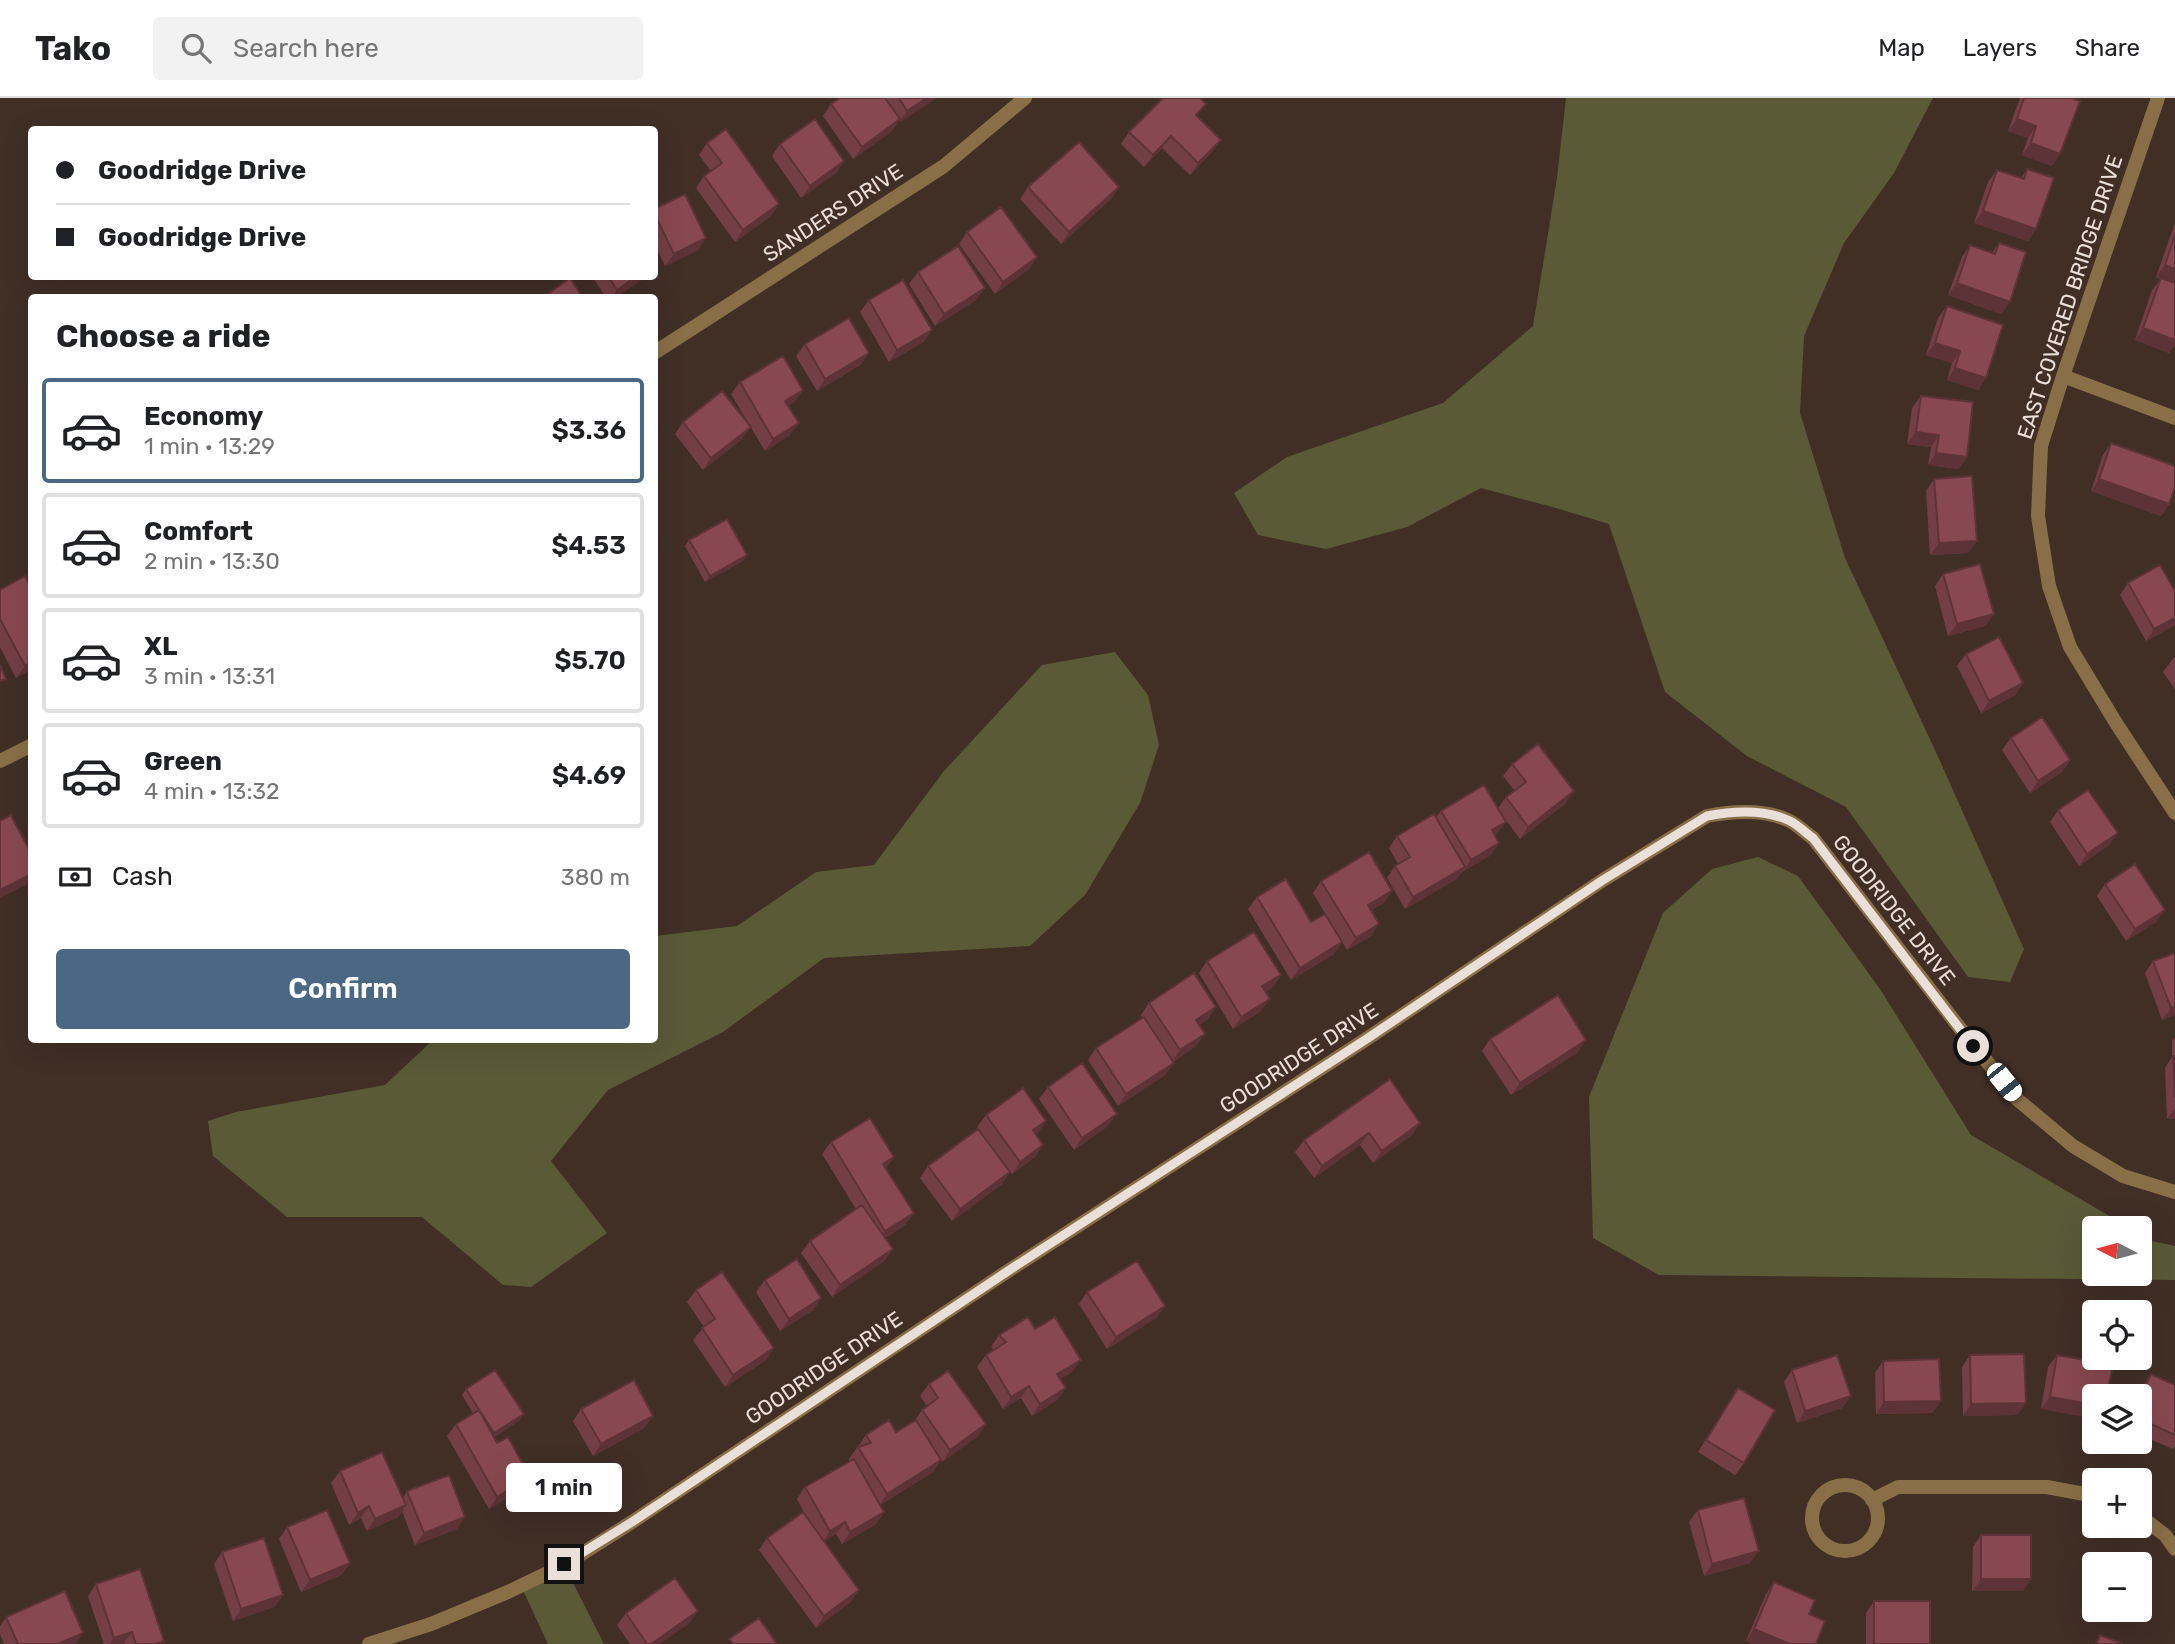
<!DOCTYPE html>
<meta charset="utf-8">
<style>
body{margin:0;font-family:Rubik,sans-serif;background:#f2f2f2;color:#202124;height:100vh;display:flex;flex-direction:column;font-size:26px;white-space:nowrap}
*{box-sizing:border-box;margin:0}
p{font-size:23px;color:#757577}
.icon{flex:none;width:38px;height:38px;fill:none;stroke:currentColor;stroke-width:2;stroke-linecap:round;stroke-linejoin:round}
.map{position:relative;flex:1;overflow:hidden}
.sheet{position:absolute;left:28px;top:196px;width:630px;height:749px;display:flex;flex-direction:column;background:#fff;border-radius:7px;box-shadow:0 7px 28px #0002}
.sheet>*{flex:none}
.hud{position:absolute;left:28px;top:28px;width:630px;height:154px;border-radius:7px;box-shadow:0 7px 28px #0002;display:grid;align-content:center;height:154px;padding:0 28px;background:#fff}
.needle{width:46px;rotate:276deg}
.tools{position:absolute;left:2082px;top:1118px;display:grid;gap:14px}
.tools a{display:grid;place-items:center;width:70px;height:70px;border-radius:7px;background:#fff;box-shadow:0 7px 28px #0002;font-size:35px}
.end{position:absolute;width:32px;height:32px;margin:-16px;border:9px solid #ebdfd9;background:#111;box-shadow:0 0 0 4px #111}
.from{border-radius:50%}
.bubble{position:absolute;height:49px;border-radius:7px;background:#fff;box-shadow:0 7px 28px #0002;font-size:23px;font-weight:600;line-height:49px;text-align:center}
.car{position:absolute;width:21px;height:42px;margin:-21px -10px;border-radius:9px;box-shadow:0 0 5px 2px #0007;background:linear-gradient(#fff 24%,#345 0 40%,#fff 0 76%,#345 0 86%,#fff 0)}
.hud b{display:flex;align-items:center;gap:24px;height:66px;font-size:26px}
.hud b+b{border-top:2px solid #e0e0e0}
.hud i{width:18px;height:18px;background:#202124}
ul{padding:0;list-style:none}
li{display:flex;align-items:center;gap:21px;height:105px;margin:0 14px 10px;padding:0 14px;border:4px solid #e0e0e0;border-radius:7px}
li div{flex:1}
li b{display:block;font-size:26px}
li em{font-style:normal;font-weight:600}
li.on{border-color:#4a6884}
li>.icon{width:63px;height:63px;stroke-width:1.5}
h2{padding:0 28px;font-size:32px;line-height:84px}
.pay{display:flex;align-items:center;gap:18px;height:77px;padding:0 28px;font-size:26px}
.pay p{margin-inline-start:auto}
.primary-button{display:flex;gap:14px;margin-top:auto;padding:14px 28px}
.primary-button a{flex:1;height:80px;border-radius:7px;background:#4a6884;color:#fff;font-size:28px;font-weight:600;line-height:80px;text-align:center}
header{display:flex;align-items:center;gap:42px;box-sizing:border-box;height:98px;padding:0 35px;background:#fff;border-bottom:2px solid #e0e0e0}
header strong{font-size:33px}
nav{display:flex;gap:38px;margin-inline-start:auto;font-size:24px}
.search{width:490px;height:63px;background:#f2f2f2;display:flex;align-items:center;gap:18px;box-sizing:border-box;padding:0 24px;border-radius:7px;color:#757577;font-size:26px}
.map>svg:first-child{display:block}
.green{fill:#5a5a37}
.lines{fill:none;stroke-linecap:round;stroke-linejoin:round}
.street{stroke:#896f47;stroke-width:14}
.wall{fill:#743f44}
.shaded-wall{fill:#5e3337}
.building{fill:#87494f;stroke:#5e3337;stroke-width:2}
.route{stroke:#ebdfd9;stroke-width:9}
.labels{text-anchor:middle;stroke-width:7;stroke-linejoin:round;paint-order:stroke}
.street-label{font-size:21px;fill:#ebdfd9;stroke:#412f26}
</style>
<header>
<strong>Tako</strong>
<div class="search"><svg class="icon" aria-label="search" viewBox="0 0 24 24"><circle cx="10" cy="10" r="6"/><path d="M15 15l6 6"/></svg>Search here</div>
<nav><a>Map</a><a>Layers</a><a>Share</a></nav>
</header>
<div class="map">
<svg width="2175" height="1546" viewBox="0 0 2175 1546">
<rect width="100%" height="100%" fill="#412f26"/>
<path class="green" d="M1566,0h367l-39,75 -50,70 -40,93 -4,77 45,145 90,192 89,199 -14,33 -42,-5 -122,-170 -99,-51 -82,-64 -56,-168 -60,-18 -68,-18 -74,39 -81,22 -68,-14 -24,-42 53,-36 156,-54 90,-77 24,-148z
M1115,554l33,43 11,50 -19,58 -55,92 -55,51 -206,12 -101,74 -115,58 -57,71 56,72 -76,54 -28,-2 -81,-68h-135l-74,-61 -5,-35 28,-9 149,-27 48,-45h221l1,-104 82,-10 79,-54 58,-7 70,-94 98,-106z
M1758,759l40,19 82,113 91,146 159,93h-35v46h45v-40l12,7 23,5v34l-516,-5 -66,-37 -4,-141 74,-184 49,-44z
M564,1467l40,79h-56l-27,-58z"/>
<g class="lines">
<path class="street" d="M2158,0l-95,278 -22,70 -3,70 11,70 21,61 46,76 59,90
M654,255l290,-187 81,-68
M2063,278l112,42
M0,663l32,-16
M1812 1420a33 33 0 1 1 66 0a33 33 0 1 1-66 0Z
M1872,1402l26,-13h149l48,9
M2140,1418l25,19 10,14
M369,1546l62,-20 77,-32 56,-27 68,-43 379,-253 354,-229 238,-160 104,-64c26,-5 58,-7 83,5 8,4 15,12 23,17l146,189 59,73 55,46 50,30 52,16"/>
</g>
<path class="wall" d="M840,0h97l-39,24 -6,9 -39,28 -30,-43 8,-12z
M2020,0h51l-11,56 -8,12 -30,-11 6,-17 -20,-7z
M1198,18l14,36 -22,23 -28,-27 -18,19 -23,-23 8,-12z
M707,45l72,61 -8,12 -36,26 -39,-54 8,-12 7,-5 -12,-16z
M780,46l64,17 -8,12 -35,25 -29,-42z
M2027,71l9,60 -8,12 -54,-18 14,-41 9,-12 24,8z
M1028,89h91l-8,12 -50,45 -41,-45z
M654,111l44,41 -33,16 -11,-23z
M2175,125v121l-6,9 -34,-13 17,-50 9,-11 -5,-2z
M967,134l70,25 -8,12 -34,25 -36,-50z
M1999,145l11,59 -9,12 -53,-19 14,-38 8,-12 22,8z
M918,174l58,28 -41,26 -26,-42z
M592,178h55l-32,22h-9z
M869,202l63,30 -9,12 -34,20 -29,-50z
M1947,208l39,72 -8,12 -31,-10 5,-17 -26,-8 12,-37z
M805,246l64,9 -9,12 -43,26 -21,-35z
M740,284l63,8 -9,12 -6,4 2,29 -25,16 -34,-57z
M1921,298l38,73 -31,-4 3,-18 -24,-3 5,-36z
M683,324l68,5 -9,12 -39,31 -28,-36z
M2111,345l58,61 -8,12 -70,-25 12,-36z
M1934,381l43,62 -9,12 -38,2 -4,-64z
M689,442l54,21 -38,21 -20,-36z
M1943,476l51,40 -9,12 -37,10 -13,-50z
M2128,485l47,8v34l-29,16 -26,-46z
M32,490v81l-16,9 -16,-31v-57z
M1966,556l57,29 -8,12 -34,18 -24,-47z
M2175,559v32l-12,-17 9,-12z
M2011,640l59,22 -8,12 -32,21 -28,-43z
M1512,666l54,39 -46,36 -17,-23 -6,18 -2,1 -4,20 -29,17 -5,7 -52,30 -18,-31 8,-12 3,-2 -9,-16 8,-12 39,-19 5,-6 57,-3 8,-11 9,-6 -12,-15z
M2058,712l51,35 -30,21 -29,-44z
M1321,783l63,22 -13,7v26l-24,14 -34,-57z
M2105,786l51,38 -30,19 -29,-45z
M1257,799l85,45 -8,12 -43,26 -43,-71z
M2175,855v62l-13,5 -17,-47 8,-12z
M1207,863l74,14 -8,12 -8,5 -4,19 -28,18 -34,-56z
M1149,905l59,16 -9,6 -3,21 -23,16 1,1 -9,12 -47,31 -30,-46 8,-12 47,-30 -2,-3z
M2175,939v82h-8l-2,-51 7,-11v-16z
M1490,941l88,13 -67,43 -29,-44z
M1048,989l60,39 -34,24 -35,-51z
M986,1017l60,6 -10,13 7,11 -8,12 -23,17 -35,-47z
M1420,1025l-8,12 -39,28 -13,-18 -46,33 -19,-26 9,-12z
M831,1044l63,15 -8,11 28,45 -9,12 -20,13 8,11 -9,12 -52,36 -31,-44 9,-12 46,-32 -34,-55z
M928,1068l82,6 -8,12 -50,37 -32,-43z
M765,1182l56,18 -8,12 -33,21 -24,-39z
M696,1192l78,58 -8,12 -41,27 -32,-47 11,-13 -17,-25z
M1087,1194l78,14 -9,12 -49,31 -28,-45z
M1035,1231l37,43 -12,7 6,9 -9,12 -25,16 -11,-18 -18,11 -26,-42 9,-12 8,-5 -3,-3 8,-12z
M1970,1257l56,48 -9,12 -54,1 -1,-49z
M2057,1257l56,10 -72,44 7,-42z
M1883,1263l58,40 -9,12 -56,1 -1,-41z
M1792,1272l50,38 -45,15 -13,-41z
M2151,1276l24,11v61l-2,3 -33,-14v-39h-2l5,-10z
M929,1286l57,40 -8,12 -36,26 -1,-2 -8,12 -53,33 4,7 -8,12 -34,20 -6,-10 -12,7 27,61 -35,26 -57,-78 8,-12 40,-20 -10,-19 8,-12 45,-26 -1,-2 17,-24 30,-3 19,-12 7,-10 5,-4 -7,-10z
M1738,1290l6,75 -9,12 -37,-23z
M466,1291l54,31 -26,17 3,6 33,34 -8,12 -33,20 -42,-73 9,-12 17,-11 -11,-18z
M581,1311l72,7 -9,12 -51,28 -20,-35z
M340,1373l63,27 4,-7 50,38 -42,16 -13,-34 -4,6 -31,14 -6,-13 -12,7 -18,-42z
M1698,1412l52,53 -46,13 -15,-54z
M287,1429l63,36 -9,12 -40,17 -22,-53z
M1981,1437l42,56h-51l1,-44z
M222,1454l61,43 -9,12 -41,14 -19,-57z
M1774,1484l35,32 7,30h-62l-8,-3 20,-47z
M96,1486l66,60h-58l-16,-48z
M1874,1503l56,43h-64v-31z
M626,1515l64,10 -31,21h-29l-13,-19z
M6,1519l77,16 -8,11h-71l-4,-10v-8z"/>
<path class="shaded-wall" d="M927,0h10l-38,25 8,-12z
M900,21l-8,12 -39,28 9,-12z
M2017,21l19,7 -8,12 -20,-7z
M1171,38l-9,12 -18,19 9,-12z
M1221,42l-9,12 -22,23 8,-12z
M2031,45l29,11 -8,12 -30,-11z
M844,63l-8,12 -35,25 9,-12z
M1119,89l-8,12 -50,45 8,-12z
M779,106l-8,12 -36,26 8,-12z
M1983,113l53,18 -8,12 -54,-18z
M706,140l-8,12 -33,16 9,-12z
M1037,159l-8,12 -34,25 8,-12z
M2165,167l10,4v15l-19,-7z
M637,178h10l-32,22h-4l6,-8z
M1957,185l53,19 -9,12 -53,-19z
M985,190l-9,12 -41,26 9,-12z
M2143,230l32,12v4l-6,9 -34,-13z
M932,232l-9,12 -34,20 8,-12z
M1935,245l25,8 -8,12 -26,-8z
M869,255l-9,12 -43,26 8,-12z
M1955,270l31,10 -8,12 -31,-10z
M803,292l-9,12 -17,11 8,-12z
M799,325l-9,12 -25,16 8,-12z
M751,329l-9,12 -39,31 8,-12z
M1916,334l23,3 -8,12 -24,-3z
M1936,355l31,4 -8,12 -31,-4z
M2099,381l70,25 -8,12 -70,-25z
M1977,443l-9,12 -38,2 9,-12z
M747,457l-4,6 -38,21 5,-6z
M1994,516l-9,12 -37,10 9,-12z
M2175,520v7l-29,16 8,-12z
M32,564v7l-16,9 9,-12z
M2023,585l-8,12 -34,18 8,-12z
M2070,662l-8,12 -32,21 8,-12z
M1574,693l-8,12 -46,36 8,-12z
M1506,724l-9,12 -14,8 9,-12z
M2118,735l-9,12 -30,21 8,-12z
M1499,745l-8,12 -29,17 9,-12z
M1465,769l-8,12 -52,30 8,-12z
M32,776l-1,8 -31,16v-8z
M1392,793l-8,12 -24,14 8,-12z
M2165,812l-9,12 -30,19 9,-12z
M1379,826l-8,12 -24,14 9,-12z
M1342,844l-8,12 -43,26 9,-12z
M1281,877l-8,12 -19,11 8,-12z
M1270,901l-9,12 -28,18 8,-12z
M1216,909l-8,12 -21,13 9,-12z
M2175,909v8l-13,5 9,-12z
M1205,936l-9,12 -24,16 8,-12z
M1586,942l-8,12 -67,43 9,-12z
M1174,965l-9,12 -47,31 8,-12z
M2175,1010v11h-8z
M1117,1016l-9,12 -34,24 8,-12z
M1046,1023l-8,12 -14,9 9,-12z
M1420,1025l-8,12 -39,28 9,-12z
M1369,1035l-9,12 -46,33 8,-12z
M1043,1047l-8,12 -23,17 8,-12z
M894,1059l-9,12 -2,-5z
M1010,1074l-8,12 -50,37 8,-12z
M914,1115l-9,12 -29,18 9,-12z
M893,1151l-9,12 -52,36 8,-12z
M821,1200l-8,12 -33,21 9,-12z
M1165,1208l-9,12 -49,31 9,-12z
M774,1250l-8,12 -41,27 8,-12z
M1081,1262l-9,12 -23,14 8,-12z
M1029,1288l-8,12 -18,11 8,-12z
M1066,1290l-9,12 -25,16 8,-12z
M1851,1298l-9,12 -45,15 8,-12z
M2050,1299l45,8v14l-54,-10z
M1941,1303l-9,12 -56,1 8,-12z
M2026,1305l-9,12 -54,1 8,-12z
M524,1316l-4,6 -30,19 4,-6z
M653,1318l-9,12 -51,28 8,-12z
M986,1326l-8,12 -36,26 8,-12z
M941,1362l-8,12 -54,34 8,-12z
M530,1379l-8,12 -33,20 8,-12z
M406,1407l-8,12 -31,14 8,-12z
M369,1408l-8,12 -12,7 9,-12z
M884,1414l-8,12 -34,20 8,-12z
M465,1419l-8,12 -42,16 9,-12z
M845,1424l-9,12 -14,9 8,-12z
M1759,1453l-9,12 -46,13 8,-12z
M350,1465l-9,12 -40,17 9,-12z
M1981,1481h50l-8,12h-51z
M859,1492l-8,12 -35,26 8,-12z
M283,1497l-9,12 -41,14 8,-12z
M698,1513l-8,12 -31,21h-8z
M1754,1531l36,15h-36l-8,-3z
M132,1534l-9,12h-14l5,-6z
M83,1535l-8,11h-17z"/>
<path class="building" d="M840,0h45l15,21 -38,28 -31,-43z
M899,0h28l-20,13z
M1163,0h37l6,6 -10,11 25,25 -23,23 -27,-27 -18,19 -24,-23z
M2024,0h47l9,3 -20,53 -29,-11 5,-17 -19,-7z
M815,21l29,42 -34,25 -30,-42z
M726,31l53,75 -36,26 -39,-54 18,-13 -15,-20z
M1079,44l40,45 -50,45 -41,-45z
M2027,71l27,9 -18,51 -53,-18 14,-41 27,9z
M685,96l21,44 -32,16 -20,-41v-4z
M1001,109l36,50 -34,25 -36,-50z
M2175,137v34l-10,-4z
M1999,145l27,9 -16,50 -53,-19 13,-38 25,9z
M958,148l27,42 -41,26 -26,-42z
M608,178h29l-20,14z
M570,180l13,20h-41z
M2161,180l14,5v57l-32,-12z
M903,182l29,50 -35,20 -28,-50z
M1947,208l56,19 -17,53 -31,-10 5,-17 -25,-8z
M849,220l20,35 -44,26 -20,-35z
M783,258l20,34 -18,11 14,22 -26,16 -33,-57z
M722,293l29,36 -40,31 -28,-36z
M1921,298l52,6 -6,55 -31,-4 3,-18 -23,-3z
M2111,345l64,23v21l-6,17 -70,-25z
M1972,378l5,65 -38,2 -5,-64z
M727,421l20,36 -37,21 -21,-36z
M1980,466l14,50 -37,10 -14,-50z
M2160,467l15,26v27l-21,11 -26,-46z
M25,478l7,12v74l-7,4 -25,-47v-29z
M1999,539l24,46 -34,18 -23,-47z
M0,567l6,14 -6,2z
M2042,619l28,43 -32,21 -27,-43z
M1538,646l36,47 -46,36 -22,-30 20,-15 -14,-18z
M1484,687l22,37 -14,8 7,13 -28,17 -30,-49z
M2088,692l30,43 -31,21 -29,-44z
M1434,716l31,53 -52,30 -18,-31 15,-9 -13,-21z
M11,717l21,40v19l-32,16v-69z
M1369,754l23,39 -24,14 11,19 -23,14 -35,-57z
M2135,766l30,46 -30,19 -30,-45z
M1286,781l25,43 14,-8 17,28 -42,26 -43,-71z
M1254,834l27,43 -19,11 8,13 -29,18 -34,-56z
M2175,855v54l-4,1 -18,-47z
M1194,875l22,34 -20,13 9,14 -25,16 -31,-47z
M1558,897l28,45 -66,43 -30,-44z
M1144,919l30,46 -48,31 -30,-46z
M2173,958h2v42z
M1082,965l35,51 -35,24 -34,-51z
M1390,981l30,44 -38,28 -13,-18 -47,33 -18,-26z
M1023,990l23,33 -13,9 10,15 -23,17 -34,-47z
M870,1020l24,39 -11,7 31,49 -29,18 -54,-89z
M978,1031l32,43 -50,37 -32,-43z
M862,1107l31,44 -53,36 -30,-44z
M797,1161l24,39 -32,21 -24,-39z
M1137,1163l28,45 -49,31 -29,-45z
M722,1174l52,76 -41,27 -31,-47 13,-9 -19,-29z
M1028,1219l7,12 20,-12 26,43 -24,14 9,14 -26,16 -11,-18 -18,11 -25,-42 20,-13 -7,-7z
M2024,1256l2,49 -55,1 -1,-49z
M1837,1257l14,41 -46,15 -13,-41z
M2057,1257l56,10 -6,31h-12v9l-45,-8z
M1939,1261l2,42 -57,1 -1,-41z
M495,1272l29,44 -30,19 -28,-44z
M948,1273l38,53 -36,26 -28,-40 16,-12 -9,-14z
M2151,1276l24,11v50l-35,-16v-22z
M634,1282l19,36 -52,28 -20,-35z
M1738,1290l37,22 -31,53 -38,-23z
M479,1312l18,33 11,-6 22,40 -33,20 -41,-73z
M889,1322l7,12 20,-12 25,40 -54,34 -29,-47 13,-4 -5,-8z
M382,1354l24,53 -31,14 -6,-13 -11,7 -18,-42z
M854,1361l30,53 -34,20 -5,-10 -15,9 -25,-44z
M449,1377l16,42 -41,16 -17,-42z
M1744,1400l15,53 -47,13 -14,-54z
M327,1412l23,53 -40,17 -23,-53z
M803,1414l56,78 -35,26 -57,-78z
M1981,1437h50v44h-50z
M264,1440l19,57 -42,14 -19,-57z
M140,1471l24,72 -9,3h-19l-4,-12 -18,6 -18,-54z
M675,1480l23,33 -47,33h-4l-21,-31z
M1774,1484l41,18 -6,14 16,7 -9,23h-26l-36,-15z
M65,1493l18,42 -25,11h-40l-12,-27z
M1874,1503h56v43h-56z
M759,1520l18,26h-44l-4,-5z
M2100,1537l23,9h-27z"/>
<g class="lines">
<path class="route" d="M564,1466l68,-42 379,-253 354,-229 238,-160 104,-64c26,-5 58,-7 83,5 8,4 16,12 23,17l160,208"/>
</g>
<g class="labels">
<g class="street-label">
<text transform="translate(833 115) rotate(-33)" y="7">SANDERS DRIVE</text>
<text transform="translate(2070 199) rotate(-72)" y="7">EAST COVERED BRIDGE DRIVE</text>
<text transform="translate(1894 812) rotate(52)" y="7">GOODRIDGE DRIVE</text>
<text transform="translate(1299 960) rotate(-33)" y="7">GOODRIDGE DRIVE</text>
<text transform="translate(824 1270) rotate(-34)" y="7">GOODRIDGE DRIVE</text>
</g>
</g>
</svg>
<div class="tools">
<a><svg class="needle" viewBox="-14 -14 28 28"><path d="M0-13l5 13h-10z" fill="#e53935"/><path d="M0 13l5-13h-10z" fill="#757577"/></svg></a>
<a><svg class="icon" aria-label="locate" viewBox="0 0 24 24"><circle cx="12" cy="12" r="6"/><path d="M12 2v4M12 18v4M2 12h4M18 12h4"/></svg></a>
<a><svg class="icon" aria-label="layers" viewBox="0 0 24 24"><path d="M12 4l9 5-9 5-9-5zM3 14l9 5 9-5"/></svg></a>
<a>+</a>
<a>−</a>
</div>
<i class="end from" style="left:1973px;top:948px"></i>
<i class="end" style="left:564px;top:1466px"></i>
<div class="bubble" style="left:506px;top:1365px;width:116px">1 min</div>
<i class="car" style="left:2004px;top:984px;rotate:141deg"></i>
<div class="hud">
<b><i class="from"></i>Goodridge Drive</b>
<b><i></i>Goodridge Drive</b>
</div>
<section class="sheet">
<h2>Choose a ride</h2>
<ul>
<li class="on"><svg class="icon" aria-label="car" viewBox="0 0 24 24"><path d="M5 17H2v-5l4-1 3-4h7l3 4 3 1v5h-3M9 17h6M6 11h13"/><circle cx="7" cy="17" r="2"/><circle cx="17" cy="17" r="2"/></svg><div><b>Economy</b><p>1 min · 13:29</p></div><em>$3.36</em></li>
<li><svg class="icon" aria-label="car" viewBox="0 0 24 24"><path d="M5 17H2v-5l4-1 3-4h7l3 4 3 1v5h-3M9 17h6M6 11h13"/><circle cx="7" cy="17" r="2"/><circle cx="17" cy="17" r="2"/></svg><div><b>Comfort</b><p>2 min · 13:30</p></div><em>$4.53</em></li>
<li><svg class="icon" aria-label="car" viewBox="0 0 24 24"><path d="M5 17H2v-5l4-1 3-4h7l3 4 3 1v5h-3M9 17h6M6 11h13"/><circle cx="7" cy="17" r="2"/><circle cx="17" cy="17" r="2"/></svg><div><b>XL</b><p>3 min · 13:31</p></div><em>$5.70</em></li>
<li><svg class="icon" aria-label="car" viewBox="0 0 24 24"><path d="M5 17H2v-5l4-1 3-4h7l3 4 3 1v5h-3M9 17h6M6 11h13"/><circle cx="7" cy="17" r="2"/><circle cx="17" cy="17" r="2"/></svg><div><b>Green</b><p>4 min · 13:32</p></div><em>$4.69</em></li>
</ul>
<div class="pay"><svg class="icon" aria-label="cash" viewBox="0 0 24 24"><path d="M3 7h18v10H3z"/><circle cx="12" cy="12" r="2"/></svg>Cash<p>380 m</p></div>
<div class="primary-button"><a>Confirm</a></div>
</section>
</div>
